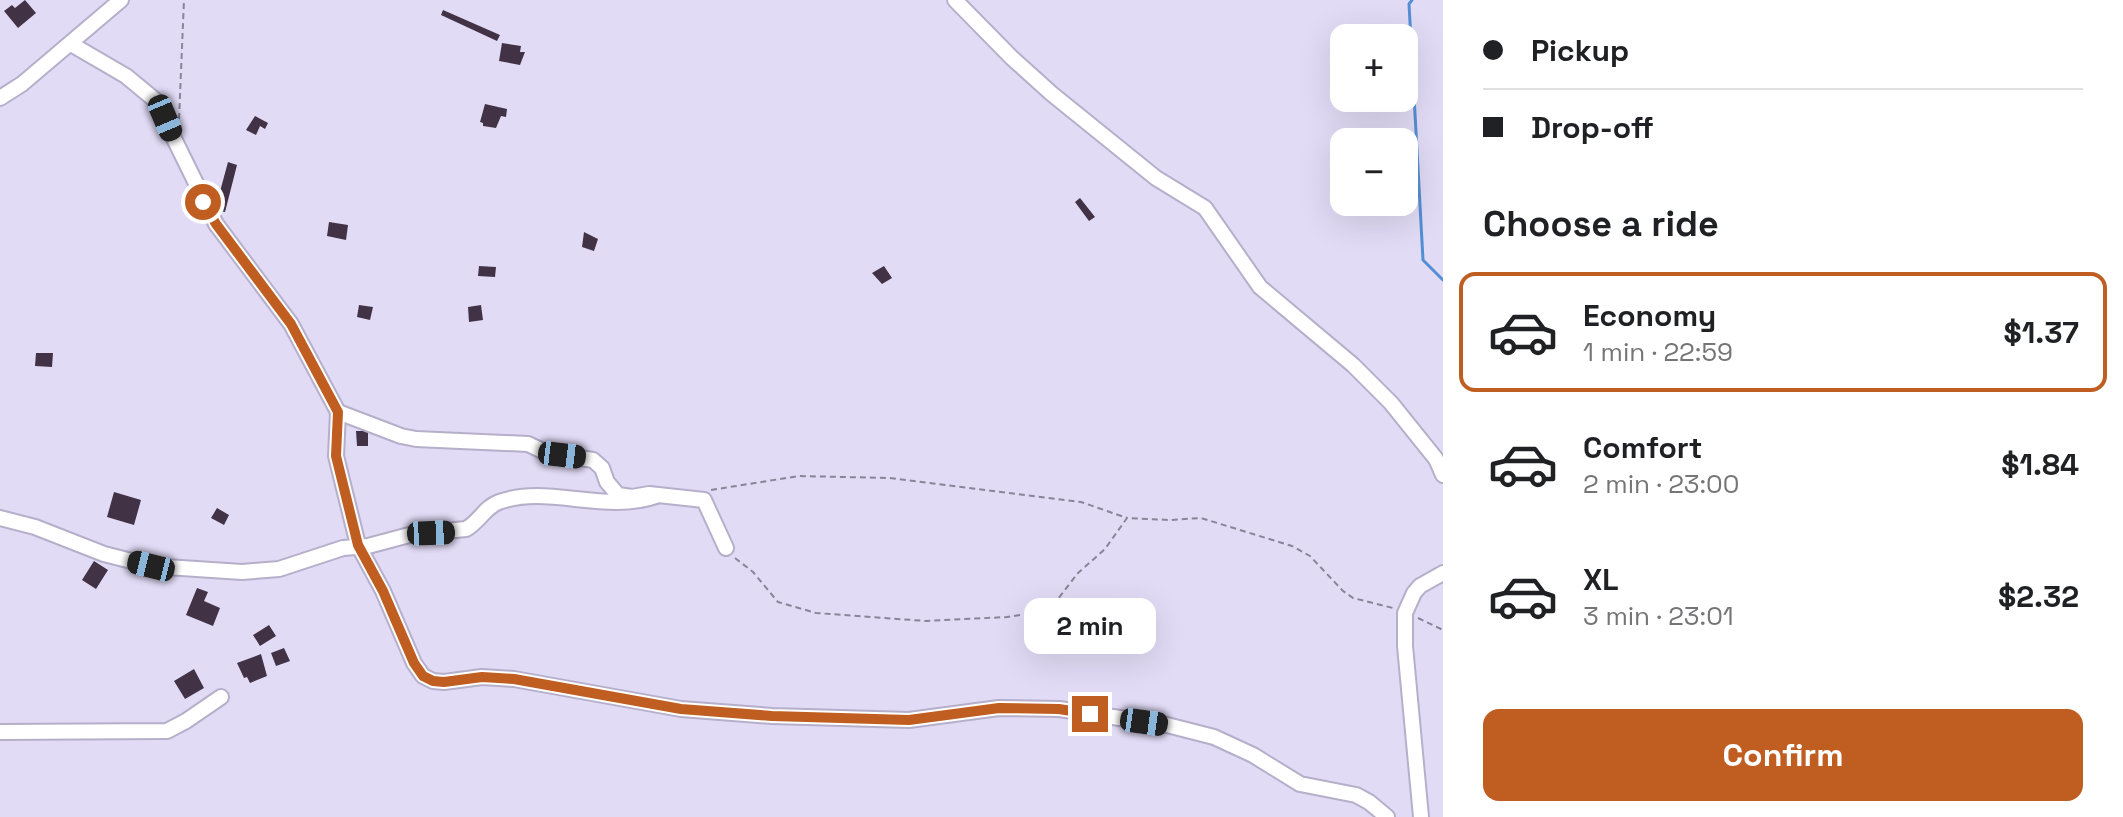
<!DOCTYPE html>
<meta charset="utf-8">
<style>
body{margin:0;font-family:"Space Grotesk",sans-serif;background:#f2f2f2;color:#202124;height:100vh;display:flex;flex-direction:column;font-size:30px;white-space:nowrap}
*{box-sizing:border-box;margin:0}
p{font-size:26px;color:#757577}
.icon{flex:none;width:44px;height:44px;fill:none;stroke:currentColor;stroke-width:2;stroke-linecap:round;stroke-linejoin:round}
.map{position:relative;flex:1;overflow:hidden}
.details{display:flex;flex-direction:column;background:#fff;width:680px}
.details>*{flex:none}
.hud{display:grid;align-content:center;height:176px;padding:0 40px;background:#fff}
.tools{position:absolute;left:1330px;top:24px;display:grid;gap:16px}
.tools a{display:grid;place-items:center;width:88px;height:88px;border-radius:16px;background:#fff;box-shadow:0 8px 32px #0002;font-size:40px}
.end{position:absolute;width:36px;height:36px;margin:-18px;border:10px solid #c05e22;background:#fff;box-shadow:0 0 0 4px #fff}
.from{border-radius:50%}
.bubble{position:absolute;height:56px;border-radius:16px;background:#fff;box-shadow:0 8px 32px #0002;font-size:26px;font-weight:800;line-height:56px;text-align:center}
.car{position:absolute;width:24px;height:48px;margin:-24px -12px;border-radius:10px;box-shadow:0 0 6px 2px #0007;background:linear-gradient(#222 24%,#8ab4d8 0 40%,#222 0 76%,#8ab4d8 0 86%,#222 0)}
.hud b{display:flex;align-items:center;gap:28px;height:76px;font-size:30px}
.hud b+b{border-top:2px solid #e0e0e0}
.hud i{width:20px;height:20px;background:#202124}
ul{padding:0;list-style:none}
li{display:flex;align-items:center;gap:24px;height:120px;margin:0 16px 12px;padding:0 24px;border:4px solid transparent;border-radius:16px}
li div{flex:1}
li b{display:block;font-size:30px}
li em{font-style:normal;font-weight:800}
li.current{border-color:#c05e22}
li>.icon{width:72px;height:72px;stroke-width:1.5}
h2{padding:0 40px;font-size:36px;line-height:96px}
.cta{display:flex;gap:16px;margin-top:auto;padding:16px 40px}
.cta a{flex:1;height:92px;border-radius:16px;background:#c05e22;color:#fff;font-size:32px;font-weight:800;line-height:92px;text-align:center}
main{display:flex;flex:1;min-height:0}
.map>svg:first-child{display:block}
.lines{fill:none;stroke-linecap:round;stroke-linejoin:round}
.stream{stroke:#548fd4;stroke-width:3}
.building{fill:#423245}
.minor-casing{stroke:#b6afca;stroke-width:18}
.path{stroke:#898497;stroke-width:2;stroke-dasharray:6 4;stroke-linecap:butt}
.minor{stroke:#fff;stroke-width:14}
.route{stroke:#c05e22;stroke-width:10}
</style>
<main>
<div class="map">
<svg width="1443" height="817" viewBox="0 0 1443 817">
<rect width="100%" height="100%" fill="#e2dbf6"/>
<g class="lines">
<path class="stream" d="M1412,0l-3,4 14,256 20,20"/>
</g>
<path class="building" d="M25,0l11,13 -18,15 -14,-17 8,-6 3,3z
M443,10l57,25 -3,6 -56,-26z
M502,43l19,3 -1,6h5l-5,13 -21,-4z
M485,104l22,5 -1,8 -5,-1 -5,12 -13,-2v-3l-3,-1z
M255,116l13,7 -3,6 -5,-3 -4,9 -10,-5z
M228,162l9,3 -12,47 -10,-2z
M1080,198l15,19 -6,4 -14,-19z
M329,222l19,3 -2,15 -19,-4z
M584,232l14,7 -4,12 -12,-4z
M479,266l17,1 -1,10 -17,-1z
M884,266l8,12 -10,6 -10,-11z
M359,305l14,2 -3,13 -13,-3z
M481,305l2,15 -14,2 -1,-15z
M36,353h17l-1,14 -17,-1z
M356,431h12v15h-11z
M114,492l27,8 -7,25 -27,-8z
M217,508l12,7 -5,10 -13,-7z
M94,561l14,9 -12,19 -14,-9z
M197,588l11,4 -4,9 16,7 -7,18 -27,-11z
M269,625l7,11 -16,10 -7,-11z
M284,648l6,13 -14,5 -5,-13z
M261,654l6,22 -17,7 -3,-6 -3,1 -7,-15z
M194,669l10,19 -19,11 -11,-18z"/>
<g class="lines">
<g class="minor-casing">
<path id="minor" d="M955,0l57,58 40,36 104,84 49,30 55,79 93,78 38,38 45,56 7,16
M71,44l55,32 29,24 61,124 75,100 47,88 -2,44 22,89 25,46 31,72 9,13 10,5 11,1 38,-5 32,2 167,30 91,7 137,4 90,-12 60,1 108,16 47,12 39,18 47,29 56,11 13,7 18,15
M0,98l22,-14 99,-84
M338,412l63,24 15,3 112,5 19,9 46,7 9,8 5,14 11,13 14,2 17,-3 55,6 22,48
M0,518l35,9 69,27 47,12 91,6 37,-3 64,-21 25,-2 45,-12 53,-5c13,-7 19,-22 33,-27 50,-18 106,13 160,-7
M0,732l167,-1 19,-10 35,-24
M1421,817l-16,-171v-33l9,-20 6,-7 23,-13"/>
</g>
<path class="path" d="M179,119l5,-119
M711,490l88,-14 90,2 192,24 46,16
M735,558l18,14 25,30 38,11 110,8 81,-4 20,-3 27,-10 24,-31 27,-24 22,-31 43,2 31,-2 91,28 18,10 33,35 10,7 40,10
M1418,618l25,12"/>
<use href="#minor" class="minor"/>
</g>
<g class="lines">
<path class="route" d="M203,202l13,22 75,100 47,88 -2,44 22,89 25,46 31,72 9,13 10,5 11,1 38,-5 32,2 167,30 91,7 137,4 90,-12 60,1 31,5"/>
</g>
</svg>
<div class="tools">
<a>+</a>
<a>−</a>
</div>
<i class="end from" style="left:203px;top:202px"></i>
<i class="end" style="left:1090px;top:714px"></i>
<div class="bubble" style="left:1024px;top:598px;width:132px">2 min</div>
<i class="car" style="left:165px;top:118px;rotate:157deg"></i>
<i class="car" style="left:562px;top:455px;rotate:97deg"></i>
<i class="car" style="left:431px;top:533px;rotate:88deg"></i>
<i class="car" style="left:151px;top:566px;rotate:284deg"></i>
<i class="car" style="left:1144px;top:722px;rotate:98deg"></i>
</div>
<section class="details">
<div class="hud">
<b><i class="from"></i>Pickup</b>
<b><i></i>Drop-off</b>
</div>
<h2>Choose a ride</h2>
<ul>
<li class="current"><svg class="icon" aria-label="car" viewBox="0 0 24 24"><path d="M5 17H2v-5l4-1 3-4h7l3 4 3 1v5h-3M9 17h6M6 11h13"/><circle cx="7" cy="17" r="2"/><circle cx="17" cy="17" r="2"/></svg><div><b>Economy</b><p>1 min · 22:59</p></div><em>$1.37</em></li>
<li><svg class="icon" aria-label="car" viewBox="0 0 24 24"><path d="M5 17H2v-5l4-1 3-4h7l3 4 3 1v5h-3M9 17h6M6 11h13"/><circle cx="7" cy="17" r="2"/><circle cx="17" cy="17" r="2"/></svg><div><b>Comfort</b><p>2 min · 23:00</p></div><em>$1.84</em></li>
<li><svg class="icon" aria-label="car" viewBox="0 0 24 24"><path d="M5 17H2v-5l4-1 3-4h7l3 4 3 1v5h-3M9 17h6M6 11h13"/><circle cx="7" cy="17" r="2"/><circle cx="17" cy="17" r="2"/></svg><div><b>XL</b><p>3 min · 23:01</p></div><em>$2.32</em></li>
</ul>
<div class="cta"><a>Confirm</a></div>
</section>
</main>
